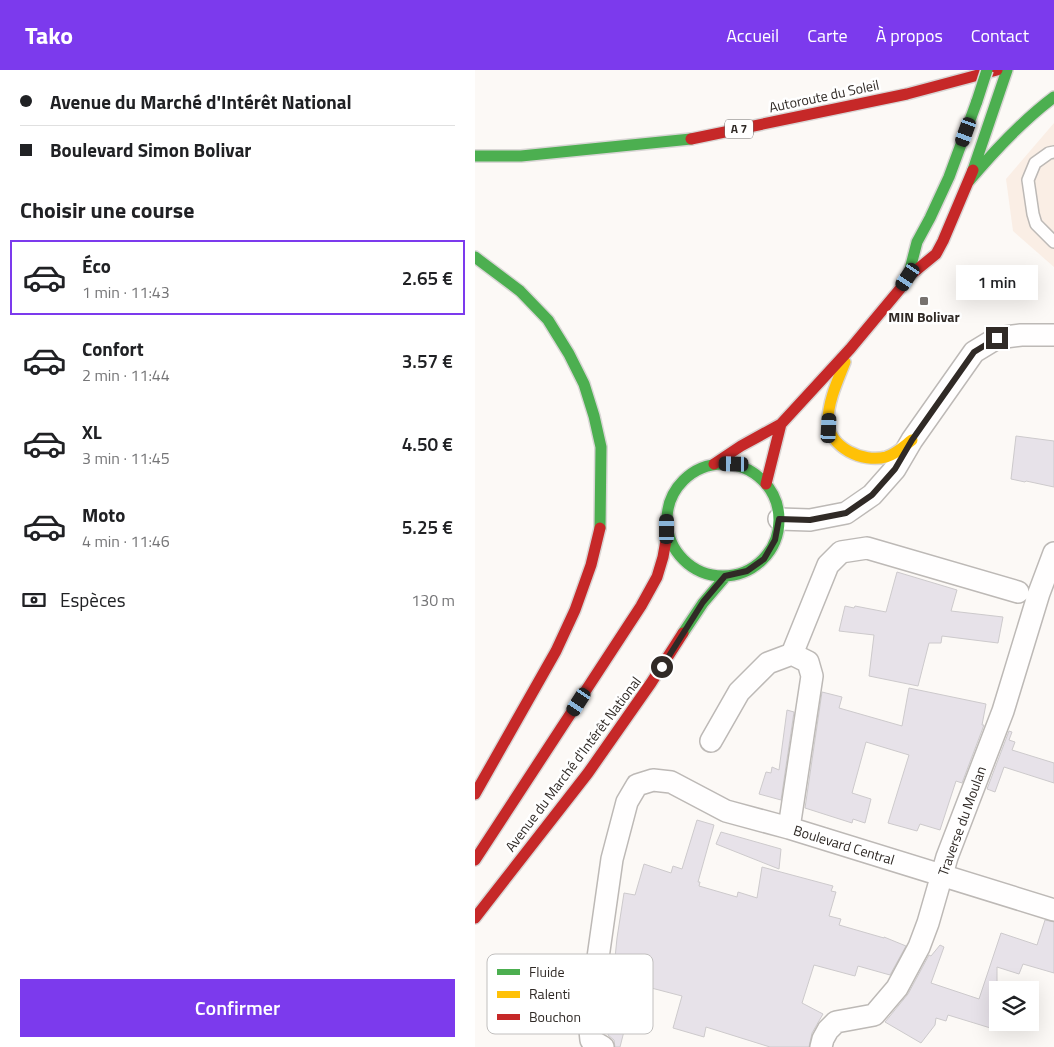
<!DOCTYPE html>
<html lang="fr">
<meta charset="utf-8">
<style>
body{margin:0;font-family:"Titillium Web",sans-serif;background:#f2f2f2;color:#202124;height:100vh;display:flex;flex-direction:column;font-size:19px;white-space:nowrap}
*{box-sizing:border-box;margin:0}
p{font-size:16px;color:#757577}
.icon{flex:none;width:28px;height:28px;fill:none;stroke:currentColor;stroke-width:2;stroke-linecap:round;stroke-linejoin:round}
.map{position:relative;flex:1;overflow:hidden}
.side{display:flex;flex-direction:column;background:#fff;width:475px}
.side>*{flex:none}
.hud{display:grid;align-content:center;height:110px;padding:0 20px;background:#fff}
.controls{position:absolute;left:514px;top:911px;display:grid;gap:10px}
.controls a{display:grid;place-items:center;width:50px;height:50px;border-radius:0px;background:#fff;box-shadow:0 5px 20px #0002;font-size:25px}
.end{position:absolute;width:22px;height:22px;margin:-11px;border:6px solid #302a26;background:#fff;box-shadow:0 0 0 2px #fff}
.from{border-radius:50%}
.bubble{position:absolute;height:35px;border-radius:0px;background:#fff;box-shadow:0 5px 20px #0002;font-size:16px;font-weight:600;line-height:35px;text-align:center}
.car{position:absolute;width:15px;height:30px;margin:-15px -8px;border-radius:6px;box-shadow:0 0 4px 1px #0007;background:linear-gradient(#222 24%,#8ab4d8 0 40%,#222 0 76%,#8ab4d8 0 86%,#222 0)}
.hud b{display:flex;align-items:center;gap:18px;height:48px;font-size:19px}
.hud b+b{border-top:1px solid #e0e0e0}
.hud i{width:12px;height:12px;background:#202124}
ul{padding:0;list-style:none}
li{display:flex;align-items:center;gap:15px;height:75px;margin:0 10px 8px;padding:0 10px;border:2px solid transparent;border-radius:0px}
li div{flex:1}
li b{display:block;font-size:19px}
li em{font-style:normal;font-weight:600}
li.selected{border-color:#7c3aed}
li>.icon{width:45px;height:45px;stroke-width:1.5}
h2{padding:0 20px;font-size:22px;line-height:60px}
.pay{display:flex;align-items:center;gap:12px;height:55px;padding:0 20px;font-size:19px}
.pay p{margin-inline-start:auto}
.cta{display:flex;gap:10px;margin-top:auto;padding:10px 20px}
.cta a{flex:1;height:58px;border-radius:0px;background:#7c3aed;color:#fff;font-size:20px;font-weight:600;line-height:58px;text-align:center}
header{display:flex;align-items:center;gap:30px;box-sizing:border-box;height:70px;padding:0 25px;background:#7c3aed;color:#fff}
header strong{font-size:24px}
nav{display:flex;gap:28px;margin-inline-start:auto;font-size:18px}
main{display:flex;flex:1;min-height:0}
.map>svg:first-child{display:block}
.built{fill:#faeee5}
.building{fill:#e7e2e9;stroke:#cdcacc}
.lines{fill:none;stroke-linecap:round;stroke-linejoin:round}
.lane-casing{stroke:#bdb9b6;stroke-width:14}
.street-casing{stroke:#bdb9b6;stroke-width:24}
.fast-casing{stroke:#d9d6d5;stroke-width:14}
.slow-casing{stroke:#d9d6d5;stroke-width:14}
.jam-casing{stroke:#d9d6d5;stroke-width:14}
.lane{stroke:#fffefe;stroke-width:11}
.street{stroke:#fffefe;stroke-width:21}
.fast{stroke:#4caf50;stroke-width:11}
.slow{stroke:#ffc107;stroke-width:11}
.jam{stroke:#c62828;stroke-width:11}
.fast-bridge-casing{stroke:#d9d6d5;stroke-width:14;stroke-linecap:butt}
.fast-bridge{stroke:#4caf50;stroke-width:11}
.route{stroke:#302a26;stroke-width:6}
.poi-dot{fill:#77726f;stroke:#fff;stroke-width:2}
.labels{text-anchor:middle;stroke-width:5;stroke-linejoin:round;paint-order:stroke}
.shield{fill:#fff;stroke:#6e6a67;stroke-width:1}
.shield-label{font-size:12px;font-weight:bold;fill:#302a26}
.street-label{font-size:14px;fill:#302a26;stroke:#fff}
.poi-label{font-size:14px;font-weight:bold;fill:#302a26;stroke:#fff}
.key{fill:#fff;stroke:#c1bfbe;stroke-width:1}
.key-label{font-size:14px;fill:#302a26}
</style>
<header>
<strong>Tako</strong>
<nav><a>Accueil</a><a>Carte</a><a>À propos</a><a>Contact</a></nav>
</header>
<main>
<section class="side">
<div class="hud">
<b><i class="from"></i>Avenue du Marché d'Intérêt National</b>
<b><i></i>Boulevard Simon Bolivar</b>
</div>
<h2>Choisir une course</h2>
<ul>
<li class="selected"><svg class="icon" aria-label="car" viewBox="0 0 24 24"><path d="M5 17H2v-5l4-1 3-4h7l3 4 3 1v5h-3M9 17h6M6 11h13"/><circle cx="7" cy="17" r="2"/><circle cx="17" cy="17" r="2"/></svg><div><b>Éco</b><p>1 min · 11:43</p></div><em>2.65 €</em></li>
<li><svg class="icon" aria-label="car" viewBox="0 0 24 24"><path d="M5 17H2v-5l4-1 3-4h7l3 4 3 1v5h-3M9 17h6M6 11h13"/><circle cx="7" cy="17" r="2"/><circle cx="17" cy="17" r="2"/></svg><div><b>Confort</b><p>2 min · 11:44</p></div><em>3.57 €</em></li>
<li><svg class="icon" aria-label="car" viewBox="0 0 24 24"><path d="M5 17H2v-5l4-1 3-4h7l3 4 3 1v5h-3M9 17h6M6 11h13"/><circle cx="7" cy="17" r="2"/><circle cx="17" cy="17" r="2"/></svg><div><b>XL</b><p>3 min · 11:45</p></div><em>4.50 €</em></li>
<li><svg class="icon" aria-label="car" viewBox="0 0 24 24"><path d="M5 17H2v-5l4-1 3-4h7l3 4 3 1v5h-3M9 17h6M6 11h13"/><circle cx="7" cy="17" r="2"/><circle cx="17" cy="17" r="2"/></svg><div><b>Moto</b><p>4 min · 11:46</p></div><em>5.25 €</em></li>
</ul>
<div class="pay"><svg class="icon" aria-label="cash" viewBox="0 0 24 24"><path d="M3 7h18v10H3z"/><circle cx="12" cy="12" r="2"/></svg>Espèces<p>130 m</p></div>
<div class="cta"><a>Confirmer</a></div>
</section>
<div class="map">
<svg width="579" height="977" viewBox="0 0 579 977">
<rect width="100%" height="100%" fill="#fcf9f6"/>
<path class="built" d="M579,53v144l-41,-36 -7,-52z"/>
<path class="building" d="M541,366l38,5v46l-28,-6 -1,1 -14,-3z
M422,502l60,18 -6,21 52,6 -5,26 -56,-7 -1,7h-12l-11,43 -49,-10 5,-41 -35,-4 6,-25 9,2 1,-2 31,6z
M434,618l77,16 -4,21h2l-22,58 -6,-2 -16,49 -20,-6 -3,7 -29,-8 21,-68 -43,-13 -14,51 19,6 -6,24 -12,-4 -1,4 -47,-15 17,-116 20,5 -3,11 63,18z
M312,640l7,2 -13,88 -22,-6 7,-22 5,1 1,-6 7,3z
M534,661l3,1 -3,8 6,2 -3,8 42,13v20l-50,-16 -9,25 -8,-3z
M222,750l17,5 -16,57h2l-1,4 38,11 1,-5 19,6 5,-31 71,19 -2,5 5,1 -7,24 12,3 -2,6 45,13v-1l22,9 -16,29 -32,-9 -3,10 -41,-11 -12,38 21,11 -11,19 -3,14h-39l-64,-20 -2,10 -31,-9 9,-32 -46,-12 -16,63h-5l-1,-7 -6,-5 4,-41 6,-25 -4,-1 3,-30 7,-45 11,2 9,-31 27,9 2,-7 9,3z
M246,762l60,17 -2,20 -63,-25z
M570,850l9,2v51l-31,-9 -4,10 -22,-7v63l-49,-15 -2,6 -10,-3 -1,7 -14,18 -36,-21 23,-28 21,-39 2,1 9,-11 4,2 -13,36 48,16 22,-66 36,12z"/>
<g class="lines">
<g class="lane-casing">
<path id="lane" d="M579,82l-5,1 -14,10 -7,17 5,34 3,10 18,18"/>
</g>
<g class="street-casing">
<path id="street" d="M304,449l31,1 36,-7 26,-18 23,-26 17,-29 62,-88 23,-14 24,-3h33
M317,584l36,-89 13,-13 26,-4 151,44
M236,671l28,-49 29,-29 24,-9 16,8 4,14 -23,152
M128,977l-12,-7 -2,-19 23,-162 15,-57 10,-17 16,-5 18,2 55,29 63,17 265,82
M346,977l2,-8 5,-9 8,-8 38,-7 23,-27 22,-41 9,-24 19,-66 56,-146 36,-118 15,-40"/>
</g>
<g class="fast-casing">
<path id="fast" d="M0,86h46l170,-17
M498,100l34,-100
M494,111c26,-31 53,-60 85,-84
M0,187l45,34 28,29 21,34 15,30 10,32 7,31 -1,81
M433,207l9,-35 13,-24 19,-41 28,-76
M192 450a56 56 0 1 1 112 0a56 56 0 1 1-112 0Z
M208,563l20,-30 23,-27"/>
</g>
<g class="slow-casing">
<path id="slow" d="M370,292c-7,18 -17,39 -17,59 1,27 35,42 58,36 10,-3 18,-11 26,-17"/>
</g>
<g class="jam-casing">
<path id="jam" d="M216,69l216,-45 90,-24
M239,394l27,-18 40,-22 69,-75 50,-60 8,-12 28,-23 7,-13 30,-71
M291,414l15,-60
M0,724l81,-143 19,-41 16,-45 9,-37
M0,790l166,-254 16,-29 6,-20 5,-28
M0,848l113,-145 63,-90 32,-50"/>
</g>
<use href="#lane" class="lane"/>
<use href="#street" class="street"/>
<use href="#fast" class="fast"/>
<use href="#slow" class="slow"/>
<use href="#jam" class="jam"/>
<g class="fast-bridge-casing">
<path id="fast-bridge" d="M502,31l10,-31"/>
</g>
<use href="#fast-bridge" class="fast-bridge"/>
</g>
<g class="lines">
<path class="route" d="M187,597l41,-65 22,-26 22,-5 17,-12 11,-19 4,-21 31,1 36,-7 26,-18 23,-26 17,-29 62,-88 23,-14"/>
</g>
<rect class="poi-dot" x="444" y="226" width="10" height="10" rx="2.5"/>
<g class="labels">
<rect class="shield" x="250" y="49.5" width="28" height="19" rx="4"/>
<g class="shield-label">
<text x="264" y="63">A 7</text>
</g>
<g class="street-label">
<text transform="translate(349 26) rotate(-12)" y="5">Autoroute du Soleil</text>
<text transform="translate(98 694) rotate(-53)" y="5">Avenue du Marché d'Intérêt National</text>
<text transform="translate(487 751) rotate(-70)" y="5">Traverse du Moulan</text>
<text transform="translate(369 775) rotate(17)" y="5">Boulevard Central</text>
</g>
<g class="poi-label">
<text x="449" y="252">MIN Bolivar</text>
</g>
</g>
<rect x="12" y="884" width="166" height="80" rx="8" class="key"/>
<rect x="22" y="899" width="23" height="6" fill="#4caf50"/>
<rect x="22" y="921" width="23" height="7" fill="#ffc107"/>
<rect x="22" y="944" width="23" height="6" fill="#c62828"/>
<g class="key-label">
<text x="54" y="907">Fluide</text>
<text x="54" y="929">Ralenti</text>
<text x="54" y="952">Bouchon</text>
</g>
</svg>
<div class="controls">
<a><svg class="icon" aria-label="layers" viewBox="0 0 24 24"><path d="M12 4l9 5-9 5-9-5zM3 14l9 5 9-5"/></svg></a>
</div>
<i class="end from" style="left:187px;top:597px"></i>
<i class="end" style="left:522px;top:268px"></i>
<div class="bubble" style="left:481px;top:195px;width:82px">1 min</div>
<i class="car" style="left:491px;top:62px;rotate:200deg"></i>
<i class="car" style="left:433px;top:207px;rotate:214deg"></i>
<i class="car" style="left:354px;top:358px;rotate:3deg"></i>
<i class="car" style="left:259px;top:394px;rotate:271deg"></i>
<i class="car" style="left:192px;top:459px;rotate:0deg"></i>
<i class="car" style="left:104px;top:632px;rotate:213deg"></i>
</div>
</main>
